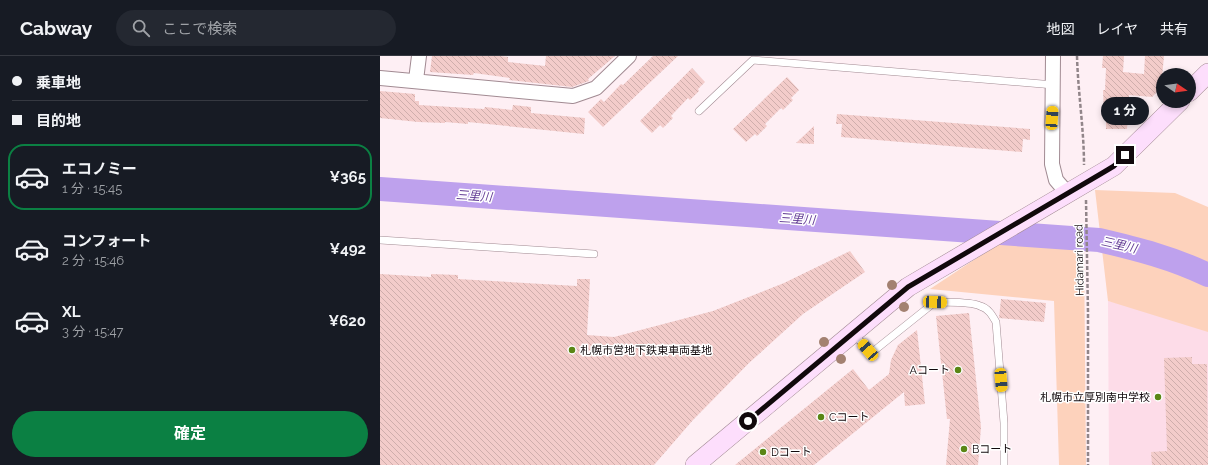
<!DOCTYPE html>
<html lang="ja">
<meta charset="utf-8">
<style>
body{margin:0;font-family:Raleway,"Noto Sans JP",sans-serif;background:#242831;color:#f1f3f6;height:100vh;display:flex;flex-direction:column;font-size:15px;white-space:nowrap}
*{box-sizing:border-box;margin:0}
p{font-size:13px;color:#9ea1a6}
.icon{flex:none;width:22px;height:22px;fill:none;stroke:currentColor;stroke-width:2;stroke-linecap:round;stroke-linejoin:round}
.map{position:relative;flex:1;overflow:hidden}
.panel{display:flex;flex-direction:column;background:#171b24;width:380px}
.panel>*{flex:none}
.guide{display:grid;align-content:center;height:88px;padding:0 12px;background:#171b24}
.needle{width:26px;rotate:103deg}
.fabs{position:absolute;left:776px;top:12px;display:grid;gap:8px}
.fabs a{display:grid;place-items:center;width:40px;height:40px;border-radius:50%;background:#171b24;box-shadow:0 2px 6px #0003;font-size:20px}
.end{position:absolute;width:18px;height:18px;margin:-9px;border:5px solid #11090c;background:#fff;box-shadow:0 0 0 2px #fff}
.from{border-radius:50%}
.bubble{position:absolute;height:28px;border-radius:14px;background:#171b24;box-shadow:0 2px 6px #0003;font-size:13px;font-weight:700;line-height:28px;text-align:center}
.car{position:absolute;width:12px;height:24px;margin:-12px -6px;border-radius:5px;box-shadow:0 0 3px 1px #0007;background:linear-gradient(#f5c518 24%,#345 0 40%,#f5c518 0 76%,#345 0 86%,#f5c518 0)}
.guide b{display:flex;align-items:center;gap:14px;height:38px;font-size:15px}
.guide b+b{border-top:1px solid #363941}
.guide i{width:10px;height:10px;background:#f1f3f6}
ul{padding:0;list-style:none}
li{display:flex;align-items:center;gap:12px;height:66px;margin:0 8px 6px;padding:0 4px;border:2px solid transparent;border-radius:16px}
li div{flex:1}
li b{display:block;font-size:15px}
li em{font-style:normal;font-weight:700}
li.selected{border-color:#0b8043}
li>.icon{width:36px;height:36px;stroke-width:1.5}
.button{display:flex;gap:8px;margin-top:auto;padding:8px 12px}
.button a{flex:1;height:46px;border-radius:24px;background:#0b8043;color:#fff;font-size:16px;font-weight:700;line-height:46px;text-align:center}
header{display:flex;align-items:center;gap:24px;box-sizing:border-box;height:56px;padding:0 20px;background:#171b24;border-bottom:1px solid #363941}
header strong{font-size:19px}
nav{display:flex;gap:22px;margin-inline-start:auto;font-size:14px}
.search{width:280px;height:36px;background:#242831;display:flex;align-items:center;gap:10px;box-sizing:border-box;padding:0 14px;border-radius:22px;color:#9ea1a6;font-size:15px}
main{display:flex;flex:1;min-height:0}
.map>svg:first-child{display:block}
.built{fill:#fddce8}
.grass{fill:#fdd2bc}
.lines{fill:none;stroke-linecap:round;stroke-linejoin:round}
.river{stroke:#bea1ed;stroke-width:24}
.building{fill:url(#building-back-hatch)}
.lane-casing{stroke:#a18a92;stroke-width:8}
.street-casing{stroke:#a18a92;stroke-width:16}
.secondary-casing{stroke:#a18a92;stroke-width:20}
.path{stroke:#918589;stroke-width:2.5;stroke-dasharray:4 2;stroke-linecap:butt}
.lane{stroke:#fff;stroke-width:7}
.street{stroke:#fff;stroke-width:14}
.secondary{stroke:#fddefc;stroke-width:19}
.tree{fill:#a38171}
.route{stroke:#11090c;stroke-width:5}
.poi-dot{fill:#5a8615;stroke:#fff;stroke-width:1.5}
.labels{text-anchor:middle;stroke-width:3;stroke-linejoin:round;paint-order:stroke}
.street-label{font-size:11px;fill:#11090c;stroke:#fff}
.poi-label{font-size:11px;fill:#11090c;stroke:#fff;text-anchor:start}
.water-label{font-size:12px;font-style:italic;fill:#653e96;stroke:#fff}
</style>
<header>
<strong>Cabway</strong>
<div class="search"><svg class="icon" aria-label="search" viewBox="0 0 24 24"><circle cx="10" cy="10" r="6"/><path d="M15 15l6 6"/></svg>ここで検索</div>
<nav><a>地図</a><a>レイヤ</a><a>共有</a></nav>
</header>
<main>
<section class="panel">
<div class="guide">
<b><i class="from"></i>乗車地</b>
<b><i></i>目的地</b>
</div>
<ul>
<li class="selected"><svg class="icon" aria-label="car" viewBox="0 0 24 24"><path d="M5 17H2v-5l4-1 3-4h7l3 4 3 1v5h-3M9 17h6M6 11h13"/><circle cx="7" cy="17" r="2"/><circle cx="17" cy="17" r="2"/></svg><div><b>エコノミー</b><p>1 分 · 15:45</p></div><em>¥365</em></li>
<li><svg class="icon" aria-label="car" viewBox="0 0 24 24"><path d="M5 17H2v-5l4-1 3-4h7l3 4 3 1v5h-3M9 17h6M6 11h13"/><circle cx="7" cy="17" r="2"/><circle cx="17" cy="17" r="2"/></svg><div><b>コンフォート</b><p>2 分 · 15:46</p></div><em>¥492</em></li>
<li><svg class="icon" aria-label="car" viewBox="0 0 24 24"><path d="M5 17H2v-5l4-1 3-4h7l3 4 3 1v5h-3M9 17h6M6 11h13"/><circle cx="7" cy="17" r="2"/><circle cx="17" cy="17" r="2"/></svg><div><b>XL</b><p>3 分 · 15:47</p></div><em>¥620</em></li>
</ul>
<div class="button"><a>確定</a></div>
</section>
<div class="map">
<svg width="828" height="409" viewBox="0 0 828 409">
<defs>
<pattern id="building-back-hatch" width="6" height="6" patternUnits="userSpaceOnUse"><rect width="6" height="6" fill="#f3ccca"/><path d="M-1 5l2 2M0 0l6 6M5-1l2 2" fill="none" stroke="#cfaeac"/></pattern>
</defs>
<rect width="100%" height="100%" fill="#feeff4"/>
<path class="built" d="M728,245l74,18 26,10v136h-99z"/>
<path class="grass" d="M715,134l80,3 33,14v125l-100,-31z
M627,182l77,5 2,222h-27l-5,-164 -124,-12z"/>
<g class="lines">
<path class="river" d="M0,133l719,51c38,9 74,18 109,35"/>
</g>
<path class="building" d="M52,0h69l7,1v5l37,4 1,-10h69l-27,23 1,2 -17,6 -63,-7 1,-2 -36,-5 -1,2 -43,-3z
M273,0h25l-75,71 -15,-15 13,-13 3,3 17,-18 2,1z
M723,0h21l-1,16 21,2 1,-18h19l-3,32 -9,9 -23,-2 -2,34h-21v-13h-2l-1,-26h2l1,-22h-4z
M312,12l13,14 -7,7 1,2 -9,9 -2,-2 -17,18 2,2 -10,10 -3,-3 -8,8 -12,-12z
M407,21l12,13 -8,8 2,2 -10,10 -2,-2 -16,16 2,2 -10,10 -2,-2 -9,8 -13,-13z
M0,35l35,3v7h4v4l65,4 1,-2 27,3 1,-5 18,2v6l54,5 -1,16 -116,-12v2l-23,-2v1l-27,-1 -38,-4z
M457,58l193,15v11l-7,-1 -1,13 -181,-15 1,-13h-6z
M434,70v18l-18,-1z
M470,195l15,21 -62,42 -54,49 -56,57 -39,45h-274v-191l51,3v-3l27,1v4l119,7v-7h13l-3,56 27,2 99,-26 71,-28z
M621,243l45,4 -2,19 -45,-4z
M589,257l12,114 -3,38h-32l4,-46h-3l-11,-103z
M537,274l8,74 -20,2 -1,-14 -90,73h-79l118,-96 16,21 20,-16 2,-14 7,-15z
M812,301v7h15l1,101h-56l-1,-13 16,-1 -3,-93z"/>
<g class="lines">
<g class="lane-casing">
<path id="lane" d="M319,55l54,-51 301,25
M0,184l214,14
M473,277l15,17 3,2 4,-2 60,-48c13,1 34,-1 45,4 8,2 12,9 16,16l8,101v42"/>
</g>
<g class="street-casing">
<path id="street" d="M673,0l-1,108 4,16 12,14
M0,22l193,18 23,-8 33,-32
M36,24l3,-24"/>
</g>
<g class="secondary-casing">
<path id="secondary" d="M809,36l19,-19
M315,409l213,-178 206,-121 66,-65"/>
</g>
<path class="path" d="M697,0c1,37 7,73 7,109
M706,144l2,112v153"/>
<use href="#lane" class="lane"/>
<use href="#street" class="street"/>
<use href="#secondary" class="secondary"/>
</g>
<g class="tree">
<circle cx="512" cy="229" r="5"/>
<circle cx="524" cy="251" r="5"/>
<circle cx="444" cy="286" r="5"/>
<circle cx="461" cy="303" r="5"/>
</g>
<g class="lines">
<path class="route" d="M368,365l160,-134 196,-115 10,-6 11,-11"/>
</g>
<g class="poi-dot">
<circle cx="192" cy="294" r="4"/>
<circle cx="578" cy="314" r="4"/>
<circle cx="778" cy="341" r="4"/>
<circle cx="441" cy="361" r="4"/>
<circle cx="584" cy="393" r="4"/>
<circle cx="383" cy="396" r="4"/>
</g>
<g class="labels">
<g class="street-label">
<text transform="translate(699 204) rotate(-91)" y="4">Hidamari road</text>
</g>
<g class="poi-label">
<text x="200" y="298">札幌市営地下鉄東車両基地</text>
<text x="570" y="318" text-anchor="end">Aコート</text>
<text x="770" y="345" text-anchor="end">札幌市立厚別南中学校</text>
<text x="449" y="365">Cコート</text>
<text x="592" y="397">Bコート</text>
<text x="391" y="400">Dコート</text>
</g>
<g class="water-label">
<text transform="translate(94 140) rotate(4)" y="4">三里川</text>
<text transform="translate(417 163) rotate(4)" y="4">三里川</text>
<text transform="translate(739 189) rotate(13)" y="4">三里川</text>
</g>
</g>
</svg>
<div class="fabs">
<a><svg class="needle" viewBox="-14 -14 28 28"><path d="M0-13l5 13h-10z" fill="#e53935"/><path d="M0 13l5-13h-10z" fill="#9ea1a6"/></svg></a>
</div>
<i class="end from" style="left:368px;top:365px"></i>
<i class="end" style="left:745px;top:99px"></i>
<div class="bubble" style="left:721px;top:41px;width:48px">1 分</div>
<i class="car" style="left:672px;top:62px;rotate:4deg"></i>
<i class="car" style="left:555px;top:246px;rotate:92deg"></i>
<i class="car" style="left:488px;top:294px;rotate:319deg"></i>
<i class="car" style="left:621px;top:324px;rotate:175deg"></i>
</div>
</main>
